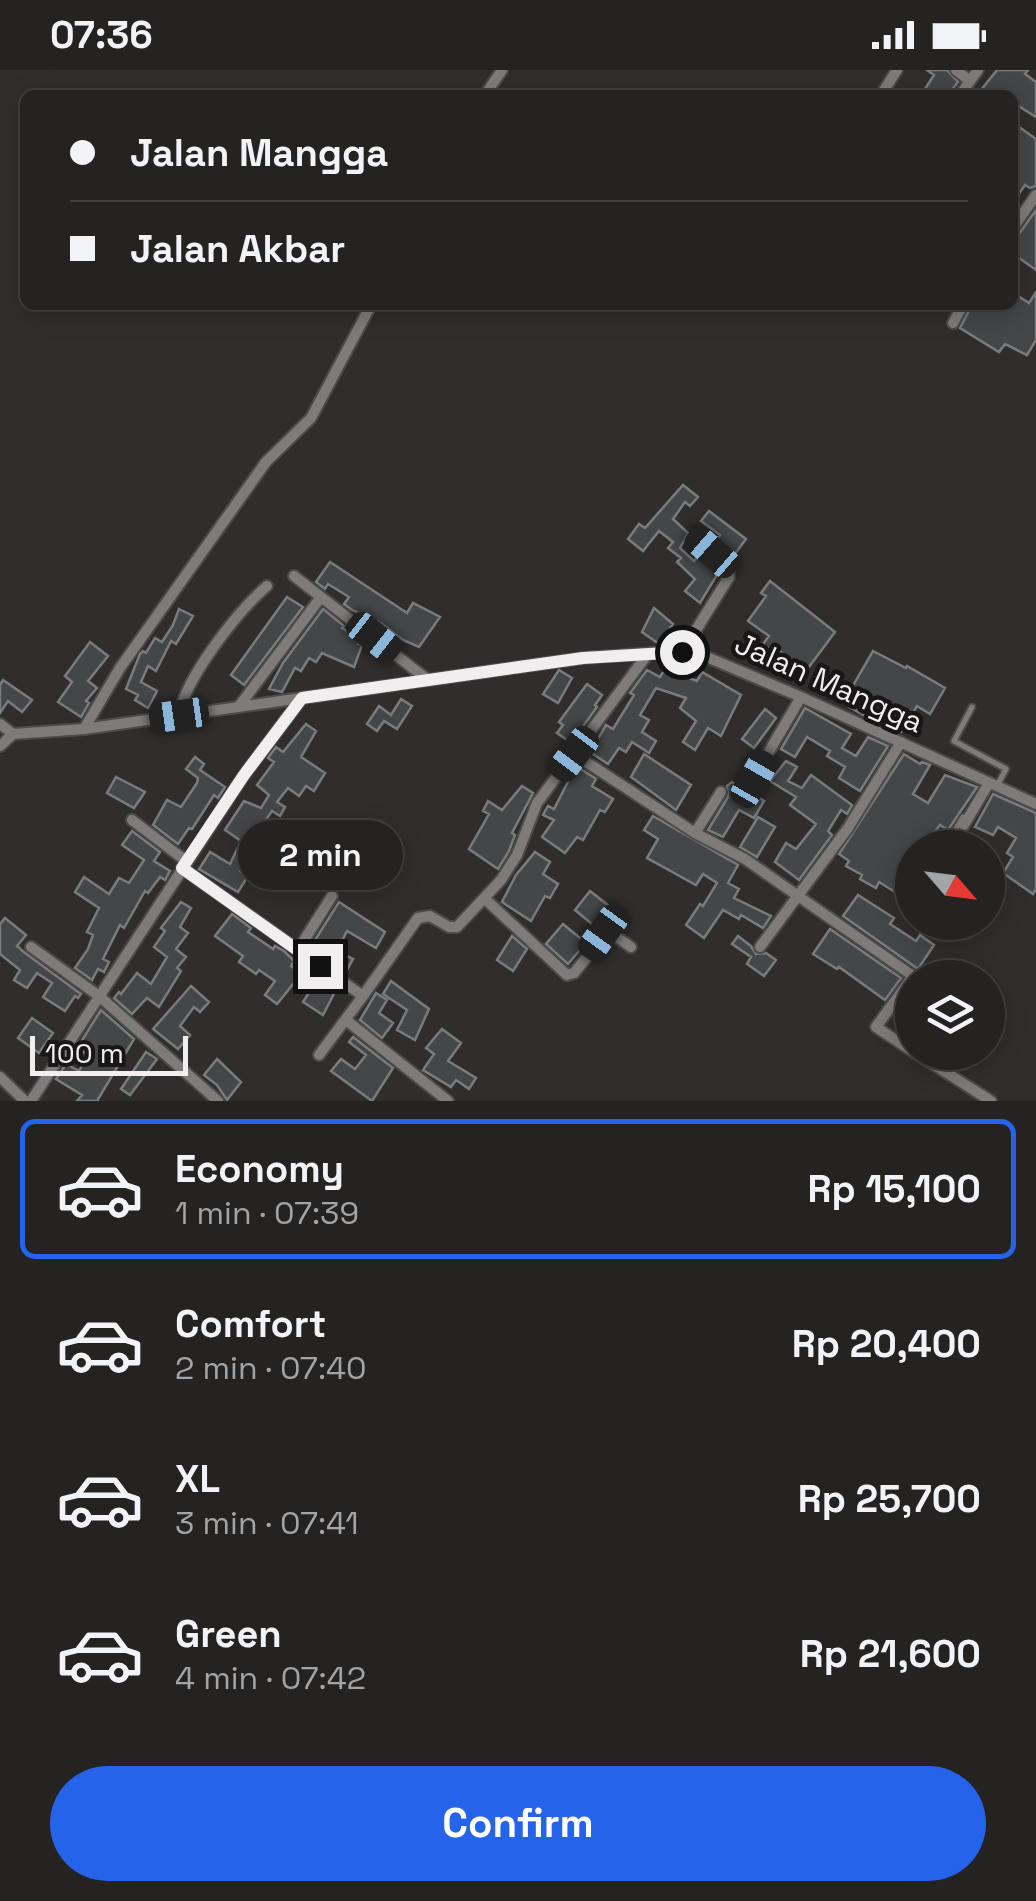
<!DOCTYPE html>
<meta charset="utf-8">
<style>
body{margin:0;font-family:"Space Grotesk",sans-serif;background:#312f2f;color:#f1f3f6;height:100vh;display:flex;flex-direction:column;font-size:38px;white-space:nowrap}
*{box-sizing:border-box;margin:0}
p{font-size:32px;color:#a3a4a5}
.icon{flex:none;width:55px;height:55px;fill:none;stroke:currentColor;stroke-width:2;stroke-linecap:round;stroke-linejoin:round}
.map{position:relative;height:1031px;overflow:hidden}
.sheet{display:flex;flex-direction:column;background:#252222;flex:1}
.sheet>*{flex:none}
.banner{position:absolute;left:20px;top:20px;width:998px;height:220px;border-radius:15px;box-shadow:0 5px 25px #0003,0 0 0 2px #423f40;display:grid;align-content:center;height:220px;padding:0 50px;background:#252222}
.needle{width:65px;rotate:118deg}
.fabs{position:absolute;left:895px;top:760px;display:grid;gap:20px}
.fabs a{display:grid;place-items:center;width:110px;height:110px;border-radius:50%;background:#252222;box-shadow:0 5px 25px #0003,0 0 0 2px #423f40;font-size:50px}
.scale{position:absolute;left:30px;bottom:25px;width:158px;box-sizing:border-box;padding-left:10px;border:5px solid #f0eeee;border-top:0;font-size:28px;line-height:35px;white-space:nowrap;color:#f0eeee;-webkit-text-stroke:8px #181616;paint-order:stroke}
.end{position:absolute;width:45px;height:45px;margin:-22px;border:12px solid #f0eeee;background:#111;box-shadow:0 0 0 5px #111}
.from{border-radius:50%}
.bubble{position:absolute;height:70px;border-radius:35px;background:#252222;box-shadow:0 5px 25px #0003,0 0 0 2px #423f40;font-size:32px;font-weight:700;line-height:70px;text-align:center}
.car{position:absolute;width:30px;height:60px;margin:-30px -15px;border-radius:12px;box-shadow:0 0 8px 2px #0007;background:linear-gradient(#222 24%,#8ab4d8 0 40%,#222 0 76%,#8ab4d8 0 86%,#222 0)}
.banner b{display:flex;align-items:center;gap:35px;height:95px;font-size:38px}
.banner b+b{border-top:2px solid #423f40}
.banner i{width:25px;height:25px;background:#f1f3f6}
ul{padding:18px 0 0;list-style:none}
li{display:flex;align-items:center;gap:30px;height:140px;margin:0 20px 15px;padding:0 30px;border:5px solid transparent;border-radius:15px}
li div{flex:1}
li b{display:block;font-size:38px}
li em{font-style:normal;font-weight:700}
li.selected{border-color:#2563eb}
li>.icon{width:90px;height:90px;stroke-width:1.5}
.primary-button{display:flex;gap:20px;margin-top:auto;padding:20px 50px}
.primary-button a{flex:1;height:115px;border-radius:60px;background:#2563eb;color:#fff;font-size:40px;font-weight:700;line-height:115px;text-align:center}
.status{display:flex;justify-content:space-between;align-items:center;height:70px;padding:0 50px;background:#252222;direction:ltr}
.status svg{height:28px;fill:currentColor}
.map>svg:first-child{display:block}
.building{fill:#444648;stroke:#797b7d;stroke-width:2.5}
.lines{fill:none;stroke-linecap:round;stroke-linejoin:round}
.lane-casing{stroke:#4d4a4a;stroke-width:9}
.street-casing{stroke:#4d4a4a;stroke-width:14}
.lane{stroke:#7f7b7b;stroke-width:5}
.street{stroke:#7f7b7b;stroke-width:10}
.route{stroke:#f0eeee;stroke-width:12}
.labels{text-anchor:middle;stroke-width:9;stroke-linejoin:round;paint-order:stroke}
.street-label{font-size:30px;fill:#f0eeee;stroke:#181616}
</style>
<div class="status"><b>07:36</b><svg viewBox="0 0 49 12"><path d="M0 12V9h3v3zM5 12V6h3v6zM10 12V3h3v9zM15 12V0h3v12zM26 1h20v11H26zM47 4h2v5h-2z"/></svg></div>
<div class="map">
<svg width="1036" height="1031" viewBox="0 0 1036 1031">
<rect width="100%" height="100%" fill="#312d2d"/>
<path class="building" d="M927,0h20l11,12 -10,13h-27l13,-20z
M997,0h31l-3,4 11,8v35l-24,-15v-7h-35z
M1012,52l24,17v47l-6,2 -5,-3 -13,19v-41l5,-5 -5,-3z
M1036,140v60l-24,-17v-15l7,-4z
M1012,222l17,11 7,-11v48l-9,15 -22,-11 -6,8 -39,-24 12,-23h40z
M683,415l15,12 -8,9 -5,-4 -12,17 15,14 -8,15 14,13 6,-8 20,17 -20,33 -15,-12 10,-12 -18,-17 4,-4 -13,-10 5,-6 -14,-11 -16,20 -15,-12 11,-15 6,4z
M709,441l37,28 -14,19 -18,-16 6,-7 -19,-14z
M330,492l77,51 6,-10 27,14 -21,30 -16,-7 -22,-17 -29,-13 -8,-6 5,-7 -21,-13 -3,5 -9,-7z
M770,511l65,51 -29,39 -33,-25 -3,4 -7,-6 6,-8 -21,-15 18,-25 -5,-3z
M287,527l16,10 -59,78 -13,-10z
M654,538l19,16 -14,20 -17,-12z
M179,539l14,7 -17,28 -5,-3 -15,30 -8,-5 -7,16 16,9 -9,17 -13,-8 3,-5 -12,-6 14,-35 3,-3 3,2 9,-15 7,4 11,-17z
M323,539l21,17 -2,2 18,11 -2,5 4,1 -8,22 -32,-14 -6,9 -7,-4 -8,13 -6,-3 -13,24 -13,-3 14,-26z
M90,572l18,14 -20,25 9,7 -11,13 3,2 -8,14 -23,-15 14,-20 -7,-6z
M873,581l33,17 1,-2 38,22 -15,26 -13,-8 -16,26 -9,-5 3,-4 -20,-12 -5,8 -27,-16z
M665,599l32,12 5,-9 39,23 -20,41 -13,-8 -13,22 -12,-8 13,-21 -16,-13 6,-10 -30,-10 -16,27 9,5 -7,12 14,9 -7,12 -17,-11 -6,10 -7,-4 -11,16 -18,-12 16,-27 7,4 21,-34 -4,-2 17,-23 13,7z
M559,600l13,8 -14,25 -15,-9z
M3,610l29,20 -10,12 -14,-11 -8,12v-28z
M587,614l15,11 -7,10 2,2 -26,36 -14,-10 6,-8 -4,-3z
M401,629l11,7 -15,23 -13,-8 -7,10 -10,-7 12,-18 12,9z
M805,638l46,26 -9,14 14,8 12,-19 20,9 -28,45 -21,-13 6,-11 -18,-11 3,-5 -23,-14 -12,20 -14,-8z
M765,639l11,9 -22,30 -12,-9z
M306,654l10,7 -15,26 24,16 -11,18 -8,-5 -7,10 -11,-8 -11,14 8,5 -5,9 -8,-5 -16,23 -16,37 8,5 -10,16 -39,-23 11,-17 20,12 11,-23 -16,-11 19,-29 17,7 8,-13 -12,-10 17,-23 -6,-4 8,-11 7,5z
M644,684l47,31 -15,25 -45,-33z
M904,684l16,10 2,-2 8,3 -17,29 15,9 17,-28 32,12 -29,43 -8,-5 -18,23h-10v14l-17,30 -16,-10 -3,6 -16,-9 2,-4 -16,-9 3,-5 -10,-7z
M195,687l9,7 -4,6 25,17 -7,11 -4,-3 -22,34 -3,-1 -11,16 -25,-19 14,-25 14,7 16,-24 1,-5 -12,-9z
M786,691l11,6 -9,14 14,7 9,-13 41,30 -5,9 -6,-4 -13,21 4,4 -33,45 -24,-18 11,-19 10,6 20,-25 -26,-19 6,-8 -26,-16z
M576,696l20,13 -4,7 21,13 -8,13 -5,-2 -17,30 -6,-3 -12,16 -23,-16 12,-17 -11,-5 5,-9 6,3z
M116,707l29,15 -11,16 -27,-15z
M732,712l32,19 -10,17 -15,-8 -16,27 -15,-7 20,-33 -1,-11z
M522,716l11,7 -21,40 3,2 -6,16 -11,18 -29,-20 20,-35 -6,-3 5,-10 14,9z
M993,724l43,19v76l-3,5 -30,-21 10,-16 -6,-4 9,-15 -18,-11 -5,8 -18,-8z
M653,746l85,49 -10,18 11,6 -5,9 37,18 -8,12 -22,-13 -2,4 -16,-9 -19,28 -18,-13 14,-21 3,2 14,-23 -14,-9 -7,11 -49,-27 11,-19 -14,-9z
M758,747l17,10 -18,30 -17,-10z
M132,761l28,21 -6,9 16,10 -5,9 -5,-3 -12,16 -3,-2 -21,37 -4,-3 -17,34 6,3 -5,10 -6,-3 -6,11 -17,-12 13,-19 5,-14 -6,-3 12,-24 -24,-16 9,-15 25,17 10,-16 10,5 15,-23 -22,-15z
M535,782l15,10 -7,12 15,10 -8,14 -5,-2 -14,25 -29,-19 14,-27z
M590,821l24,19 -16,19 -23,-19z
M858,825l36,23 -4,6 26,17 4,-6 14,10 -16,24 -75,-53z
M181,832l10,6 -11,19 8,6 -12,16 10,8 -9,11 4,3 -22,36 -12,-9 -15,16 -18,-16 5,-6 2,2 16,-21 14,11 16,-27 -13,-10 11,-16 -4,-3z
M339,832l46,30 -9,16 -29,-17 -10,20 16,8 -7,13 -36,-24z
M232,844l19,14 -3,4 25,17 2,-3 9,5 10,10 -3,5 11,7 -25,31 -12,-9 10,-14 -16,-11 -3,4 -17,-12 4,-6 -28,-20z
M5,848l21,17 -9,11 8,7 56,41 -3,4 -3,-2 -10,15 -22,-14 9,-14 -15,-10 -10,15 -13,-8 6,-10 -20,-16v-30z
M563,854l23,19 -18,21 -22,-20z
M830,859l71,49 -16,22 -46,-33 -2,2 -24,-15z
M512,866l15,13 -14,22 -16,-11z
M738,866l13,10 5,8 10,-1 10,7 -12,16 -17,-12 4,-7 -19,-13z
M315,905l21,15 -13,25 -20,-13 9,-14 -4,-3z
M391,911l38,28 -14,31 -18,-10 10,-20 -24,-16z
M191,916l18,16 -9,10 -6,-5 -14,19 10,9 -12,14 -25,-20z
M376,923l11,7 -8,13 14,10 -11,15 -22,-18z
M101,940l33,29 -37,62h-20l5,-6 -26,-16 10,-15 13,7 9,-16 -11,-7z
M32,948l21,15 -14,20 -21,-15z
M442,959l19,14 -13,18 28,17 -7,11 -13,-9 -5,7 -28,-17 11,-16 -8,-6z
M353,967l40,31 -21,33 -41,-30 10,-12 14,10 11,-14 -17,-13z
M146,982l11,7 -27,36 -9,-6z
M217,989l24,23 -14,18 -10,-15 -13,-10z"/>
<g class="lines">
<g class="lane-casing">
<path id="lane" d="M972,637l-18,34 52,28 -9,17
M945,778l18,-31
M907,841l5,-9"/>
</g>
<g class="street-casing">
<path id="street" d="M956,0l14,11
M485,25l17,-25
M881,25l16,-25
M960,25l18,-25
M1012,159l24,-34
M953,253l10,-18
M294,506l134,104
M683,581l46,-74 -1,-11 -33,-28
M240,635l81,-108
M179,645c7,-38 58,-103 88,-129
M0,654l13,10 71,-5 499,-71 100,-7 19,4 99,42 235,107
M84,659l36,-61 146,-206 45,-44 60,-113
M0,676l13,-12
M574,684l121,79 50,26 168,117 -37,51 36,24
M753,709l48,-82
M132,750l54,41
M964,755l25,-42
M695,763l26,-41
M182,798l181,128 55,-78 12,-2 19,11h8l44,-47 16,-25 20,-52 110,-148
M484,828l83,77 7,-2 34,-42 23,16
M31,877l68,49 119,105
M760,877l88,-119 53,-86
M298,880l34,-54
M346,950l102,81
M914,982l77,49
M319,985l44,-59
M0,1007l25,24
M31,1031l213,-326 58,-77"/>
</g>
<use href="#lane" class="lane"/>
<use href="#street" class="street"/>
</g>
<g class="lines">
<path class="route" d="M320,896l-138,-98 62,-93 58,-77 281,-40 99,-6"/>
</g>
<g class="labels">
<g class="street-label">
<text transform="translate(829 613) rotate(24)" y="10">Jalan Mangga</text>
</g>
</g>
</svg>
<div class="fabs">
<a><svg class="needle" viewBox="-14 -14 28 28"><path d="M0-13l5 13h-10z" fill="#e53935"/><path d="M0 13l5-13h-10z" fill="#a3a4a5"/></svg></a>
<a><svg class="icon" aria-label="layers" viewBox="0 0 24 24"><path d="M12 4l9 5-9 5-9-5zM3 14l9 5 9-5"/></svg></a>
</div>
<div class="scale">100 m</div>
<i class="end from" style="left:682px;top:582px"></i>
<i class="end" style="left:320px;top:896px"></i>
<div class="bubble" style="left:238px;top:750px;width:165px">2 min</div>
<i class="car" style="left:712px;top:482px;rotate:311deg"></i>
<i class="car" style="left:374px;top:567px;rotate:128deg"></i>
<i class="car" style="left:179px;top:645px;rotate:262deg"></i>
<i class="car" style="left:574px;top:684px;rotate:217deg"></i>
<i class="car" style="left:754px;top:709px;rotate:30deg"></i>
<i class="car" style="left:603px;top:863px;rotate:216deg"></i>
<div class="banner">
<b><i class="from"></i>Jalan Mangga</b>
<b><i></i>Jalan Akbar</b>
</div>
</div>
<section class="sheet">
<ul>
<li class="selected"><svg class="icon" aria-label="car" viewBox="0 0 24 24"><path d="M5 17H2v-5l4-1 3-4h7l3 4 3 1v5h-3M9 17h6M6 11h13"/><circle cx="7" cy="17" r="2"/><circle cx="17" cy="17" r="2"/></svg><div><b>Economy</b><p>1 min · 07:39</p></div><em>Rp 15,100</em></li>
<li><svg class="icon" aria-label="car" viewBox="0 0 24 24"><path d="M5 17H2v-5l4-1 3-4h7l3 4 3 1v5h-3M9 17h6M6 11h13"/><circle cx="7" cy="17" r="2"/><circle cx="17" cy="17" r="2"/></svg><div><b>Comfort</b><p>2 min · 07:40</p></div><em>Rp 20,400</em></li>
<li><svg class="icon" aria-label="car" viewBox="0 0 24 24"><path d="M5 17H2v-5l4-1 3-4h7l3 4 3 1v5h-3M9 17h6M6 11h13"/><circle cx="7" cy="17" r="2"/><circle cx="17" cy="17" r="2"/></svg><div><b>XL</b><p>3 min · 07:41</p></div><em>Rp 25,700</em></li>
<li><svg class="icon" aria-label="car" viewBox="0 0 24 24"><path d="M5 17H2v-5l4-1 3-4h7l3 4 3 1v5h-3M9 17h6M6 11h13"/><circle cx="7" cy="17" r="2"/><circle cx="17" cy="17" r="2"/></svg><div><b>Green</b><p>4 min · 07:42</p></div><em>Rp 21,600</em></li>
</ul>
<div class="primary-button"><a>Confirm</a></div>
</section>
